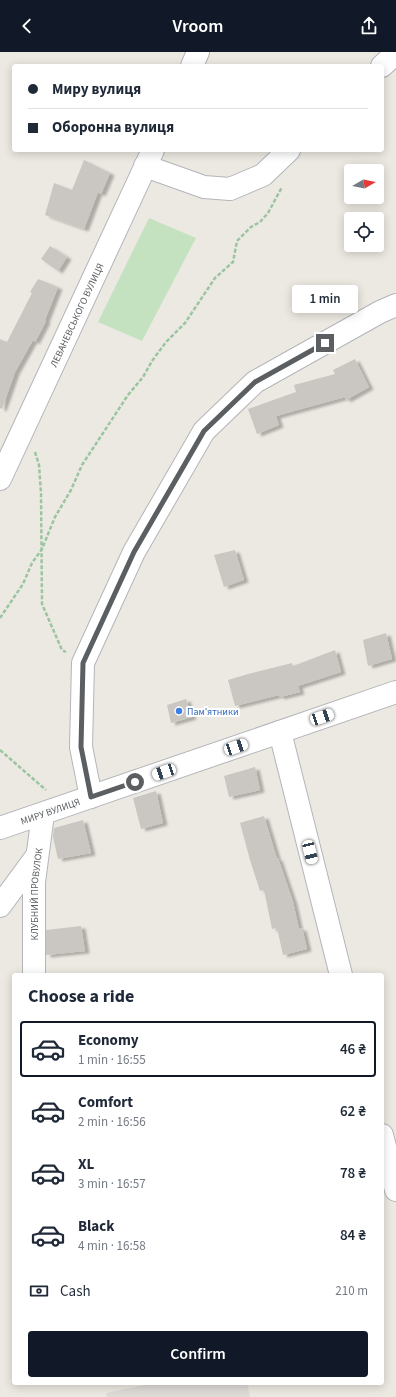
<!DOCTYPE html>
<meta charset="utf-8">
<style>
body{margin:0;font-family:"Source Sans 3",sans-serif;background:#f6f6f7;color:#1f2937;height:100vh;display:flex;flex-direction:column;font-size:15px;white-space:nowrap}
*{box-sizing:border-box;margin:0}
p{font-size:13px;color:#747a83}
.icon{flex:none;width:22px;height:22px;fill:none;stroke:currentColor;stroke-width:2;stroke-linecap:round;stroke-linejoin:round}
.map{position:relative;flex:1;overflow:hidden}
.panel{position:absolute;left:12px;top:921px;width:372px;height:412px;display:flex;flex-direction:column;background:#fff;border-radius:4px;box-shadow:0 2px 10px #0003}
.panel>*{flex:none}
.top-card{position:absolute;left:12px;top:12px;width:372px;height:88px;border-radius:4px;box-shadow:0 2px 10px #0003;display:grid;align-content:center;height:88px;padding:0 16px;background:#fff}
.needle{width:26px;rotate:81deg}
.fabs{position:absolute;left:344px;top:112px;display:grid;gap:8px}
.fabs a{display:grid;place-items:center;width:40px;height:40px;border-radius:4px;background:#fff;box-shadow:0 2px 10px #0003;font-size:20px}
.end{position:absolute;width:18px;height:18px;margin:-9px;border:5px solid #5b5f62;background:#fff;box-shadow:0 0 0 2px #fff}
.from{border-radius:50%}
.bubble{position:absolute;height:28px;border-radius:4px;background:#fff;box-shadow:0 2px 10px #0003;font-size:13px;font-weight:600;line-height:28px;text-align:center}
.car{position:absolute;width:12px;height:24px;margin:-12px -6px;border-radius:5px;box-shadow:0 0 3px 1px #0007;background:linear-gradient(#fff 24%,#345 0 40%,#fff 0 76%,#345 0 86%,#fff 0)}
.top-card b{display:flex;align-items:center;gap:14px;height:38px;font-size:15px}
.top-card b+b{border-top:1px solid #e0e1e3}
.top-card i{width:10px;height:10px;background:#1f2937}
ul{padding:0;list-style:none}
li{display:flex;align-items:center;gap:12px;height:56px;margin:0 8px 6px;padding:0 8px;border:2px solid transparent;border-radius:4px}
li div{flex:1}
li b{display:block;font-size:15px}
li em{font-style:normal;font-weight:600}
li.active{border-color:#111827}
li>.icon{width:36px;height:36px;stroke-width:1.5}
h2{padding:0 16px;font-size:18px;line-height:48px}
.pay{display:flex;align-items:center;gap:10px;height:44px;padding:0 16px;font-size:15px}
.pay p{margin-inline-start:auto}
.button{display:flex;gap:8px;margin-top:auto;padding:8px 16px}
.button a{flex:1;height:46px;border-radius:4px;background:#111827;color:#fff;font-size:16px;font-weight:600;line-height:46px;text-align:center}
header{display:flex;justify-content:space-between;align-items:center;height:52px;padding:0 16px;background:#111827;color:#fff;font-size:18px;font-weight:600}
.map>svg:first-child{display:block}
.industrial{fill:#dedbd7}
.green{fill:#c5e2c0}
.building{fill:#cac6c2;filter:url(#shadow)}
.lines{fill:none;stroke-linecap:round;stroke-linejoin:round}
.minor-casing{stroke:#b3b5b9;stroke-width:24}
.tertiary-casing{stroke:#b3b5b9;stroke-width:24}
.path{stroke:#9bc5a1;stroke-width:2.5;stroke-dasharray:4 2;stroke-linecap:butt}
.minor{stroke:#fff;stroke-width:22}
.tertiary{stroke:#fff;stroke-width:22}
.route{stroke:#5b5f62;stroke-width:5}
.shop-dot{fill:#3f7fe0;stroke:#fff;stroke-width:1.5}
.labels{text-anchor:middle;stroke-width:4;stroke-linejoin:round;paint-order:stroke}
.street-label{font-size:10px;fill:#5b5f62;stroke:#fff}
.shop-label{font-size:10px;fill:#366cbe;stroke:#fff;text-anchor:start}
</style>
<header><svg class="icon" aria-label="back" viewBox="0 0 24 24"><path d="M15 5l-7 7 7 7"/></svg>Vroom<svg class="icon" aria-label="share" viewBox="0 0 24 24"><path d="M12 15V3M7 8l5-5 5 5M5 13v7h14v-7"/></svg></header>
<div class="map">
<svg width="396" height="1345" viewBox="0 0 396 1345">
<defs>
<filter id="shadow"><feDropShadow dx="4.5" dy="2.5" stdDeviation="1" flood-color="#0004"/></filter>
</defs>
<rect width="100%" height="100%" fill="#ece9e2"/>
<path class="industrial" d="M154,1331h93l3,14h-143l-1,-4z"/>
<path class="green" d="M149,166l47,20 -54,103 -44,-19z"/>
<path class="building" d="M84,108l26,13 -9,21 -3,-2 -14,37 -39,-14 9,-32 18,7z
M50,194l17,11 -9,14 -17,-12z
M38,227l20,8 -13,33 1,1 -11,21 -2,-2 -18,32 -13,37 -2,-1v-69l7,3 25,-49 -2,-1z
M355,307l14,28 -23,13 -1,-3 -69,19 3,9 -22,9 -9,-25 48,-17 -2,-7 41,-11 -2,-4z
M235,498l9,30 -20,7 -10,-32z
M386,581l6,26 -24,7 -5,-26z
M335,598l6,22 -43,14 2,6 -20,5 -1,-2 -44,11 -7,-26 20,-6 44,-11 1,3z
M186,647l6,18 -21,6 -4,-18z
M255,715l5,23 -31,7 -5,-21z
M156,739l7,32 -22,6 -8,-31z
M264,764l13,43 1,-1 15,44 6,27 3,-1 5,21 -24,6 -6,-27 -5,1 -8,-39 -4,1 -10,-31 -10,-37z
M83,768l8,33 -33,6 -5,-22 1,-9z
M81,874l4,25 -39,4v-25z"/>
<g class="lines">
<g class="minor-casing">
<g id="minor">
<path d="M192,14l6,-14"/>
<path d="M382,14l14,-13"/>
<path d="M145,114l59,21 26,2 33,-14 26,-25"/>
<path id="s1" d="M0,427l153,-329"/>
<path d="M91,745l-10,-50 2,-84 51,-111 70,-121 51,-49 125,-70 16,-7"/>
<path d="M0,854l36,-49"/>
<path id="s2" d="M34,923v-93l9,-68"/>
</g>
</g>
<g class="tertiary-casing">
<g id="tertiary">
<path d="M280,680l61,243"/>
<path id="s3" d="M0,776l396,-136"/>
<path d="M382,1083l14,55"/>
</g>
</g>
<path class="path" d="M35,400l4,13 2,28 1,111 20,46 4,2
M0,566l23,-34 9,-21 10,-14 13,-32 16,-27 11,-25 46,-70 15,-18 9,-16 14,-19 19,-19 30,-45 18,-16 4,-21 14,-14 9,-5 8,-9 14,-26
M0,698l46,40"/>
<use href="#minor" class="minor"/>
<use href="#tertiary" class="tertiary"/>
</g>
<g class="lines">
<path class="route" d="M135,730l-44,15 -10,-50 2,-84 51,-111 70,-121 51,-49 70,-39"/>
</g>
<circle class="shop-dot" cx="179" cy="659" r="4"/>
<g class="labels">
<g class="street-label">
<text dy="4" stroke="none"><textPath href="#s1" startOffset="181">ЛЕВАНЕВСЬКОГО ВУЛИЦЯ</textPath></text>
<text dy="4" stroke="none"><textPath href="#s3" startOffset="53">МИРУ ВУЛИЦЯ</textPath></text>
<text dy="4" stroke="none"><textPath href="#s2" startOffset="81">КЛУБНИЙ ПРОВУЛОК</textPath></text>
</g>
<g class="shop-label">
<text x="187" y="663">Пам'ятники</text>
</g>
</g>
</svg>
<div class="fabs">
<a><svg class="needle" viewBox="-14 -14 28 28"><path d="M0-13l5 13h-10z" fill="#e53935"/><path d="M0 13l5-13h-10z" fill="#747a83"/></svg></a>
<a><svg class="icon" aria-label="locate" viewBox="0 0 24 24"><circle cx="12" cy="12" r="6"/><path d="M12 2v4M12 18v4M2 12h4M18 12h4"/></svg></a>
</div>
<i class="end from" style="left:135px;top:730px"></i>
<i class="end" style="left:325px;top:291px"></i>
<div class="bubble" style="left:292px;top:233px;width:66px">1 min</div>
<i class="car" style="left:322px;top:665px;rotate:71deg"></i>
<i class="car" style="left:236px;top:695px;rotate:71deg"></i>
<i class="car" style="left:164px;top:720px;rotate:251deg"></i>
<i class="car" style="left:310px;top:800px;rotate:166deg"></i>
<div class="top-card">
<b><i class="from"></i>Миру вулиця</b>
<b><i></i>Оборонна вулиця</b>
</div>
<section class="panel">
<h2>Choose a ride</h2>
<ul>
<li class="active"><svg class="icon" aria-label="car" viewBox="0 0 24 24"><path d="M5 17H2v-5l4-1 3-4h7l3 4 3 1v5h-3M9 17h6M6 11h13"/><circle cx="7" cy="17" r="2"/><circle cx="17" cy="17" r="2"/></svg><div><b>Economy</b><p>1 min · 16:55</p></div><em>46 ₴</em></li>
<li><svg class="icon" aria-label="car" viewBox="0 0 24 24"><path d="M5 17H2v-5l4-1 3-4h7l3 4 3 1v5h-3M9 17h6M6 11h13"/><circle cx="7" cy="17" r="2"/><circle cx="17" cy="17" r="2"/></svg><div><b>Comfort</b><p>2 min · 16:56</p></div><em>62 ₴</em></li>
<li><svg class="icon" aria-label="car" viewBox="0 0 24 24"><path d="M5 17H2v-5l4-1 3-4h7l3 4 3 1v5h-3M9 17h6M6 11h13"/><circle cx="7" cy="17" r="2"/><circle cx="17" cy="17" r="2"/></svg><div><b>XL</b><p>3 min · 16:57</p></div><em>78 ₴</em></li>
<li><svg class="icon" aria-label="car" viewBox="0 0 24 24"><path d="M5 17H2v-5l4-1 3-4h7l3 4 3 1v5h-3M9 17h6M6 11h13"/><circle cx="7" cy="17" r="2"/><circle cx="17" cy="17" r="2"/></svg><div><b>Black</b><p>4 min · 16:58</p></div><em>84 ₴</em></li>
</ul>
<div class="pay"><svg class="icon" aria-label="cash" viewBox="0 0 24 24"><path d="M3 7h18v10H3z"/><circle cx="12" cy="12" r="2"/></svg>Cash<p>210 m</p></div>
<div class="button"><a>Confirm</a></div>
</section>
</div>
